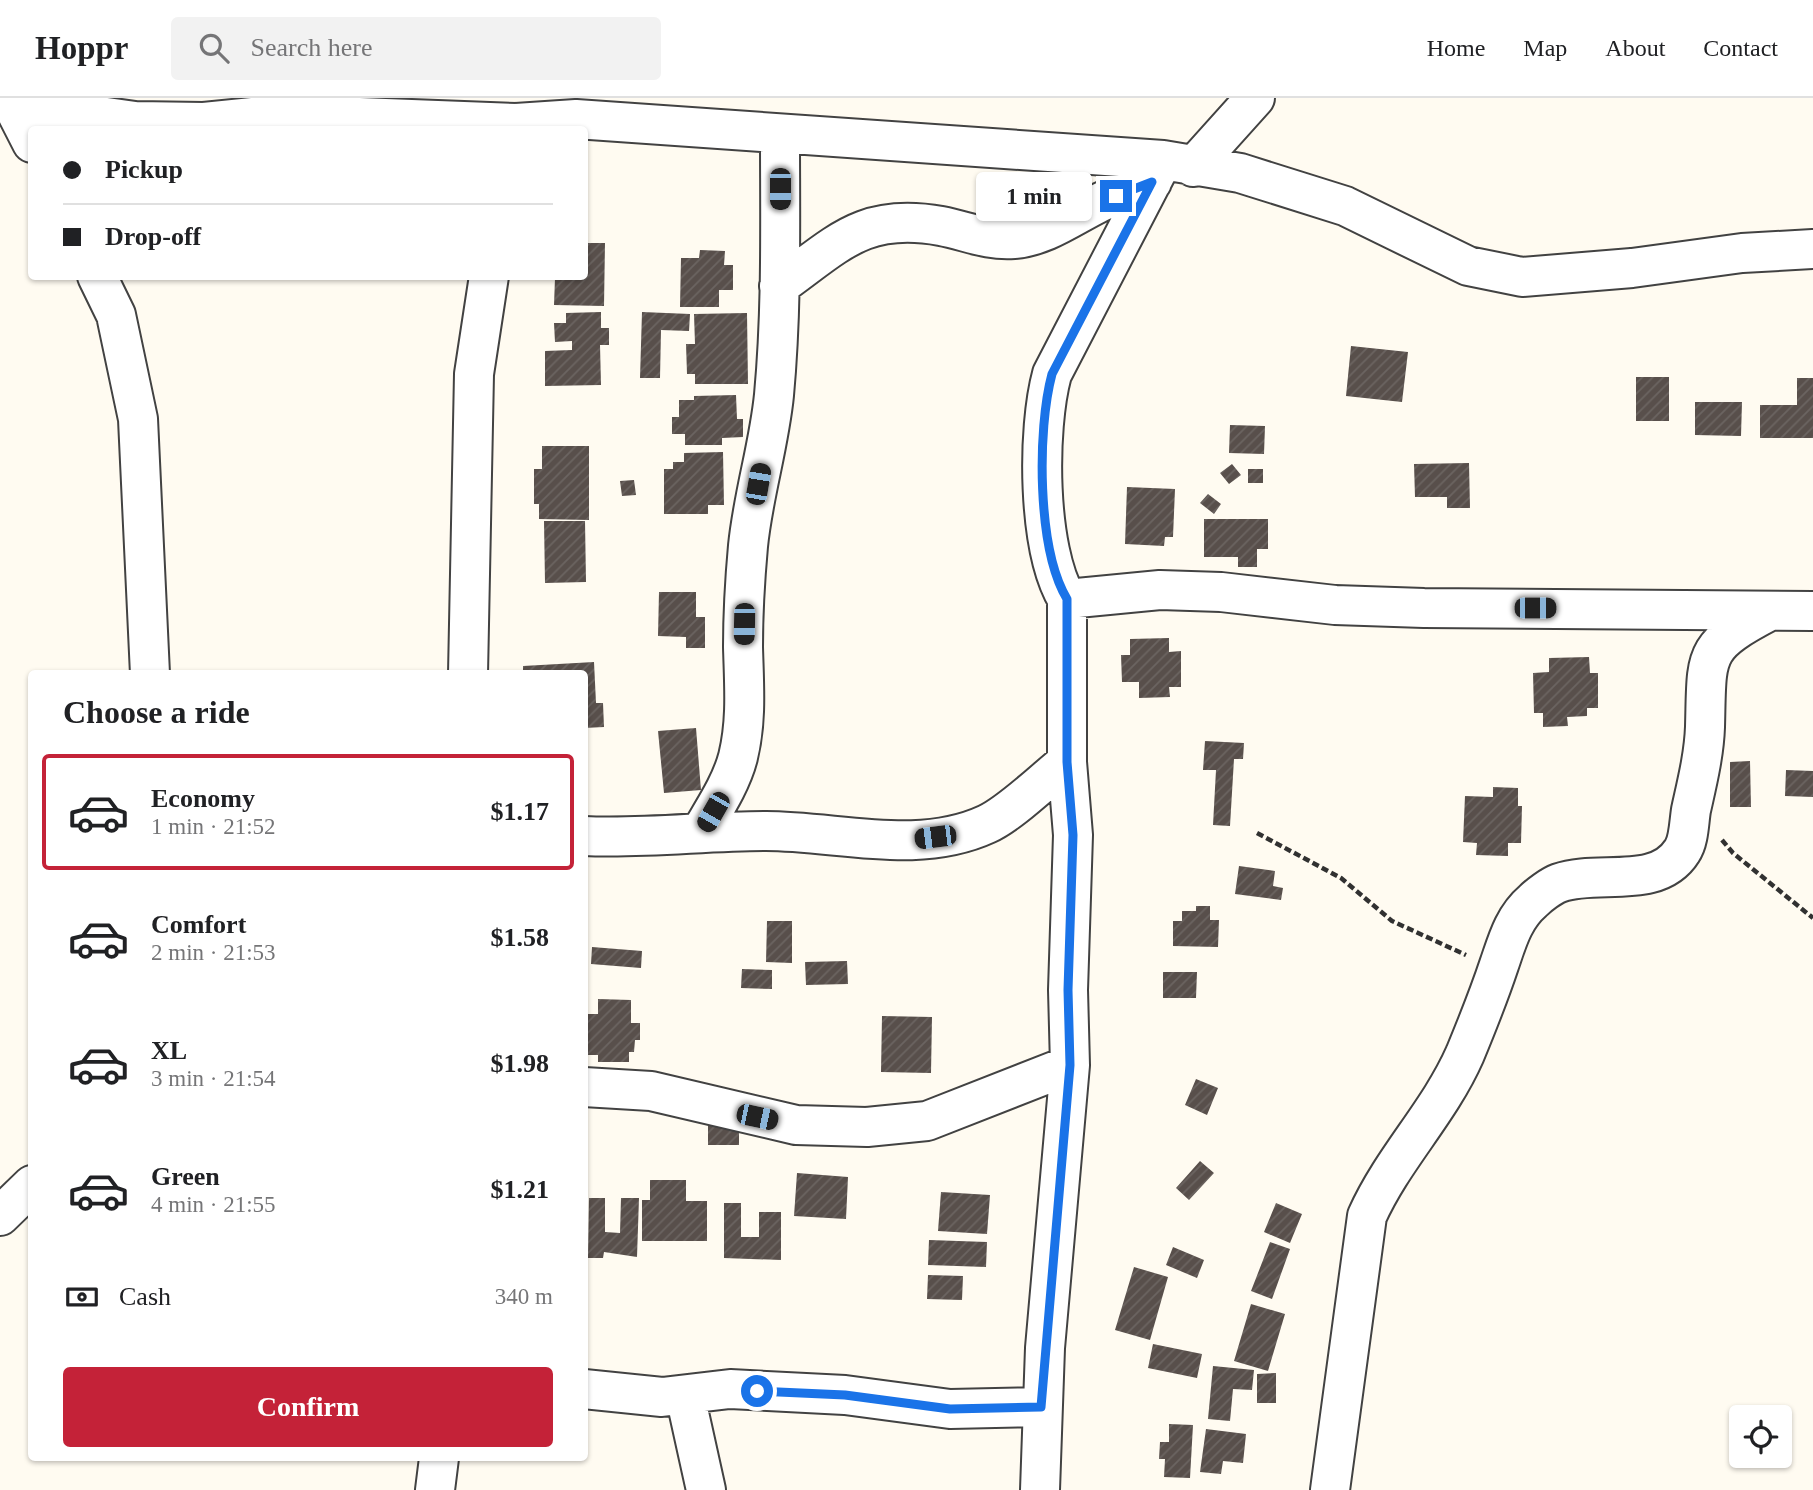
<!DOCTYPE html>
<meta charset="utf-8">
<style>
body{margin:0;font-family:Georgia,serif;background:#f2f2f2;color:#202124;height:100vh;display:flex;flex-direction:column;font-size:26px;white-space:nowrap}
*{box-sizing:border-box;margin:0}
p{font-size:23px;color:#757577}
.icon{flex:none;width:38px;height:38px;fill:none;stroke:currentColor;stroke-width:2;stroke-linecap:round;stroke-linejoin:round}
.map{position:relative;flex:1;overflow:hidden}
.details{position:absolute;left:28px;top:572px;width:560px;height:791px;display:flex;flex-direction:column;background:#fff;border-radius:7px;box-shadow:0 2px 5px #0004}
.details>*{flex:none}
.guide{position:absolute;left:28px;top:28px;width:560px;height:154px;border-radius:7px;box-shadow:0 2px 5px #0004;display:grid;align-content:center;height:154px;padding:0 35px;background:#fff}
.buttons{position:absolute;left:1729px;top:1307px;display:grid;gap:14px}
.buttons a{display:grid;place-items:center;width:63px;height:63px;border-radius:7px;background:#fff;box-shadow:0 2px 5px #0004;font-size:35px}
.end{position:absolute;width:32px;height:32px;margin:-16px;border:9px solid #1a73e8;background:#fff;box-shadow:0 0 0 4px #fff}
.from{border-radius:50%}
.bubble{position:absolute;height:49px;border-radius:7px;background:#fff;box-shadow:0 2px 5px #0004;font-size:23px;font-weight:600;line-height:49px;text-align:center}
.car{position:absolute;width:21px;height:42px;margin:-21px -10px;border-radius:9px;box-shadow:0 0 5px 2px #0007;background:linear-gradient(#222 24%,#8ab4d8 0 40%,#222 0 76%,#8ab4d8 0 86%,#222 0)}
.guide b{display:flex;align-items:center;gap:24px;height:66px;font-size:26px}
.guide b+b{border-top:2px solid #e0e0e0}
.guide i{width:18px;height:18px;background:#202124}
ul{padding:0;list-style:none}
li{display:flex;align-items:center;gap:21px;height:116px;margin:0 14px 10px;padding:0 21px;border:4px solid transparent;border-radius:7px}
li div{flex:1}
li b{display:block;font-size:26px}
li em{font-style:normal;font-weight:600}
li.on{border-color:#c42238}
li>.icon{width:63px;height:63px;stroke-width:1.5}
h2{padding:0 35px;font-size:32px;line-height:84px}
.pay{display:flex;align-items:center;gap:18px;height:77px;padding:0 35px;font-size:26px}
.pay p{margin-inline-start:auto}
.button{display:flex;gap:14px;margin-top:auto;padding:14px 35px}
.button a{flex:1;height:80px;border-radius:7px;background:#c42238;color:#fff;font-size:28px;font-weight:600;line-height:80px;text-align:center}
header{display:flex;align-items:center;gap:42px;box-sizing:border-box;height:98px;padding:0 35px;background:#fff;border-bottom:2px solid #e0e0e0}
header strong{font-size:33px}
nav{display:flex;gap:38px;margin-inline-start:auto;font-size:24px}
.search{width:490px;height:63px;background:#f2f2f2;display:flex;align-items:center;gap:18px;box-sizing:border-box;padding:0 24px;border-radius:7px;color:#757577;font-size:26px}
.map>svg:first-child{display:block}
.building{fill:url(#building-hatch)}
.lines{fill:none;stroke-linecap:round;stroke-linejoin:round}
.minor-casing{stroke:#424242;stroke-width:42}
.path{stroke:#313131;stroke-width:4.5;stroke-dasharray:7 3.5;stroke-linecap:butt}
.minor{stroke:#fff;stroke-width:38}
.route{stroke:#1a73e8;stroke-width:9}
</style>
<header>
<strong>Hoppr</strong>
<div class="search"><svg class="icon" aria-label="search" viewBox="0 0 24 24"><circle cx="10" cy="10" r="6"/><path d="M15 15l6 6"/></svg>Search here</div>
<nav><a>Home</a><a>Map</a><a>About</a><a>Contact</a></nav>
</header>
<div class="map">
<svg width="1813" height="1392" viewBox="0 0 1813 1392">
<defs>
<pattern id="building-hatch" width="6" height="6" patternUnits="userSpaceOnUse" patternTransform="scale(1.75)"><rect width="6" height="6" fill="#584f4b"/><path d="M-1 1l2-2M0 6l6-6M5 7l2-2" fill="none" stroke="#6b6461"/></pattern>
</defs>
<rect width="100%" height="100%" fill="#fffbf1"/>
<path class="building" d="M584,145h21l-1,63 -50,-1 1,-27 29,-2z
M700,152l25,1 -1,14h9v25h-14v17h-39l1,-49h18z
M601,214v16h8v17h-9l1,40 -56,1v-35l27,-1v-9l-17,1 -1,-19h12v-10z
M642,214l48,2 -1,17 -28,-1 -1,48h-20z
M747,215l1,71h-53v-10h-8l-1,-30h9l-1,-30z
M1351,248l57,6 -6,50 -56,-6z
M1636,279h33v44h-33z
M1797,280h16v60h-53v-33h37z
M736,297l1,24h6v18l-21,1v7h-37v-11h-13v-17h7v-17h15v-4z
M1695,304h47l-1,34 -46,-1z
M1230,327l35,1 -1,28 -35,-1z
M542,348h47v74l-50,-1v-15h-5v-35h8z
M723,354l1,53h-16v9h-44v-45h9v-7h11v-9z
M1469,365l1,45h-23v-11h-32l-1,-33z
M1232,366l9,11 -12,9 -9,-11z
M1248,371h15v14h-15z
M634,382l2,15 -14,1 -2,-15z
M1127,389l48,2 -2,48h-8l-1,9 -39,-2z
M1208,396l13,10 -7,10 -14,-11z
M1204,421h64v30h-11v18h-19v-10h-34z
M544,423h41l1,61 -41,1z
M659,494h37v25h9v31h-19v-11l-28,-1z
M1169,540v14l12,-1v36h-12l1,10 -31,1v-16h-17l-1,-27h9v-16z
M1589,559l1,16h8v35h-11v8l-20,1 1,9 -25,1v-14h-9l-1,-40 16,-1v-14z
M594,564l2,41h7l1,24 -20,1v-54h-61v-8z
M696,630l5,62 -37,3 -6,-62z
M1205,643l39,2 -1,16h-9l-4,67 -17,-1 3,-55h-13z
M1750,663l1,46h-21v-45z
M1786,672l27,1v26l-28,-1z
M1493,689l25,1v18h4l-1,37h-13v13l-32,-1 1,-12 -14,-1 2,-46 28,1z
M1239,768l36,5 -2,15 10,2 -2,12 -46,-6z
M1196,808h14v14h9l-1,27 -45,-1v-25h9v-10h14z
M767,823h25v42l-26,-1z
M592,849l50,4 -1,17 -50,-4z
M847,863l1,23 -42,1 -1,-23z
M742,871l30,1v19l-31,-1z
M1163,874h34l-1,26h-33z
M598,901l33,1v23h9v17h-5l-1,12h-5v10h-31v-7h-14v-41h14z
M882,918l50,1 -1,56 -50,-1z
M1196,981l22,9 -11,27 -22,-10z
M708,1021h31v26h-31z
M1200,1063l14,12 -25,27 -13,-12z
M797,1075l51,4 -2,42 -52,-3z
M650,1082h36v21h21v40h-65v-41h8z
M941,1094l49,3 -3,39 -49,-3z
M589,1100h16v34l15,1 1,-35h18l-2,59 -33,-5 -1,6h-15z
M724,1105h17v34h18v-25h22v48l-57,-2z
M1276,1105l26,11 -12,29 -26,-11z
M929,1142l58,2 -1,25 -58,-2z
M1270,1144l20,7 -18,50 -21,-8z
M1173,1149l31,13 -7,18 -31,-13z
M1134,1169l34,10 -18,63 -35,-10z
M928,1177l35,1 -1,24 -35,-1z
M1251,1206l34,10 -17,57 -34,-10z
M1153,1246l49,10 -5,24 -49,-10z
M1213,1268l41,4 -2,20 -19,-1 -3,32 -22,-2z
M1276,1275v30h-19v-29z
M1169,1326l24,1 -3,53 -26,-1 1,-18h-6l1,-17h9z
M1206,1331l40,5 -3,29 -20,-2 -2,13 -21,-2z"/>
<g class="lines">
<g class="minor-casing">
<path id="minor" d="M9,0l23,45
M12,6l123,17 69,1 77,-8 235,9 60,-4 587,41 77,13 105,33 123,60 54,11 110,-9 110,-15 71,-4
M1193,69l62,-69
M97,178l19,39 22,104 12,255
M779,188c59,-42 84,-74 162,-60 26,5 46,15 73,13 30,-2 57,-22 83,-35 17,-9 37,-15 55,-22
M1067,501l93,-9 61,2 114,13 89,3 389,3
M468,576l6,-300 15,-98
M700,735c14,-24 31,-49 38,-76 9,-37 6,-72 5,-110 0,-34 2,-68 5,-101 5,-51 21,-100 26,-151 8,-86 6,-174 6,-260
M584,738c61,3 121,-5 182,-5 72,0 152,25 221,-7 24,-11 57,-44 80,-62
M584,989l67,4 145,34 71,2 60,-6 143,-56
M0,1118l32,-31
M584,1291l78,8 68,-8 115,6 105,14 91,-2
M685,1297l21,95
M435,1392l4,-32
M1040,1392l5,-142 25,-283 -2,-75 5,-155 -6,-73v-163c-30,-50 -30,-170 -15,-225l111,-214
M1330,1392l37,-274c26,-58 72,-103 98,-162 12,-29 24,-59 34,-89 8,-23 14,-47 34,-64 6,-6 18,-15 26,-18 38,-14 98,8 123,-32 7,-10 7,-29 9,-41 6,-27 13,-55 14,-83 2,-73 -4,-80 65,-116"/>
</g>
<path class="path" d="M1257,735l84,45 51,43 74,34
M1722,742l11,13 80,65"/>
<use href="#minor" class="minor"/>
</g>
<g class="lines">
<path class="route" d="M757,1293l88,4 105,14 91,-2 29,-342 -2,-75 5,-155 -6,-73v-163c-30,-50 -30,-169 -15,-225l100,-192 -36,14"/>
</g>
</svg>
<div class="buttons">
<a><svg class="icon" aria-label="locate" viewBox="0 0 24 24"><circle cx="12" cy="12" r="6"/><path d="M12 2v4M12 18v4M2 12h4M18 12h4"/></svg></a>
</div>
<i class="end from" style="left:757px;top:1293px"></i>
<i class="end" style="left:1116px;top:98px"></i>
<div class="bubble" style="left:976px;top:74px;width:116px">1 min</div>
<i class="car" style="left:780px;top:91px;rotate:180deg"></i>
<i class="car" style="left:758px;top:386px;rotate:10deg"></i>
<i class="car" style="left:1535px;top:510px;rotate:90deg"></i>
<i class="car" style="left:744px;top:526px;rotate:181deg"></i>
<i class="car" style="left:713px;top:714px;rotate:210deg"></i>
<i class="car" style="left:935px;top:739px;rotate:263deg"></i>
<i class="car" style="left:757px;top:1019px;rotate:102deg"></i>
<div class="guide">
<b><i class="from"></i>Pickup</b>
<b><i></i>Drop-off</b>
</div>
<section class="details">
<h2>Choose a ride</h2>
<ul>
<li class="on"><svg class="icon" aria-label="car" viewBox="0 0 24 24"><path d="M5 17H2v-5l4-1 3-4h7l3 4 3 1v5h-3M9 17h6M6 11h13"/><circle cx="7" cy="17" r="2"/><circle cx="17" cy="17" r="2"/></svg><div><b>Economy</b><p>1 min · 21:52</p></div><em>$1.17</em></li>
<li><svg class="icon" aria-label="car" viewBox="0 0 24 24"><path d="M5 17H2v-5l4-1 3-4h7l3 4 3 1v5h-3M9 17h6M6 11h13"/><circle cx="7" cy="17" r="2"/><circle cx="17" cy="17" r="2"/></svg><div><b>Comfort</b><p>2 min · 21:53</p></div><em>$1.58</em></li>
<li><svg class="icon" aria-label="car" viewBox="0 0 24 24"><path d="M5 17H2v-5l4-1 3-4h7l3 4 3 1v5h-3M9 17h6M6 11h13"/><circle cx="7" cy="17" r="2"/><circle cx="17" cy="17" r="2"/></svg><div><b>XL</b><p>3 min · 21:54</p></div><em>$1.98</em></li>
<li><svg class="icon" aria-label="car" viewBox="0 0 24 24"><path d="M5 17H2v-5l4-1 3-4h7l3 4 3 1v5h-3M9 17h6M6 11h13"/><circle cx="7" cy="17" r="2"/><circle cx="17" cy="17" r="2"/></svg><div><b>Green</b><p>4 min · 21:55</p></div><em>$1.21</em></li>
</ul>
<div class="pay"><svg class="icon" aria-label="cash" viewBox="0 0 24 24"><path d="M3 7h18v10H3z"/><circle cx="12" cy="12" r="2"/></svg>Cash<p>340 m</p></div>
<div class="button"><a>Confirm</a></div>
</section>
</div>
